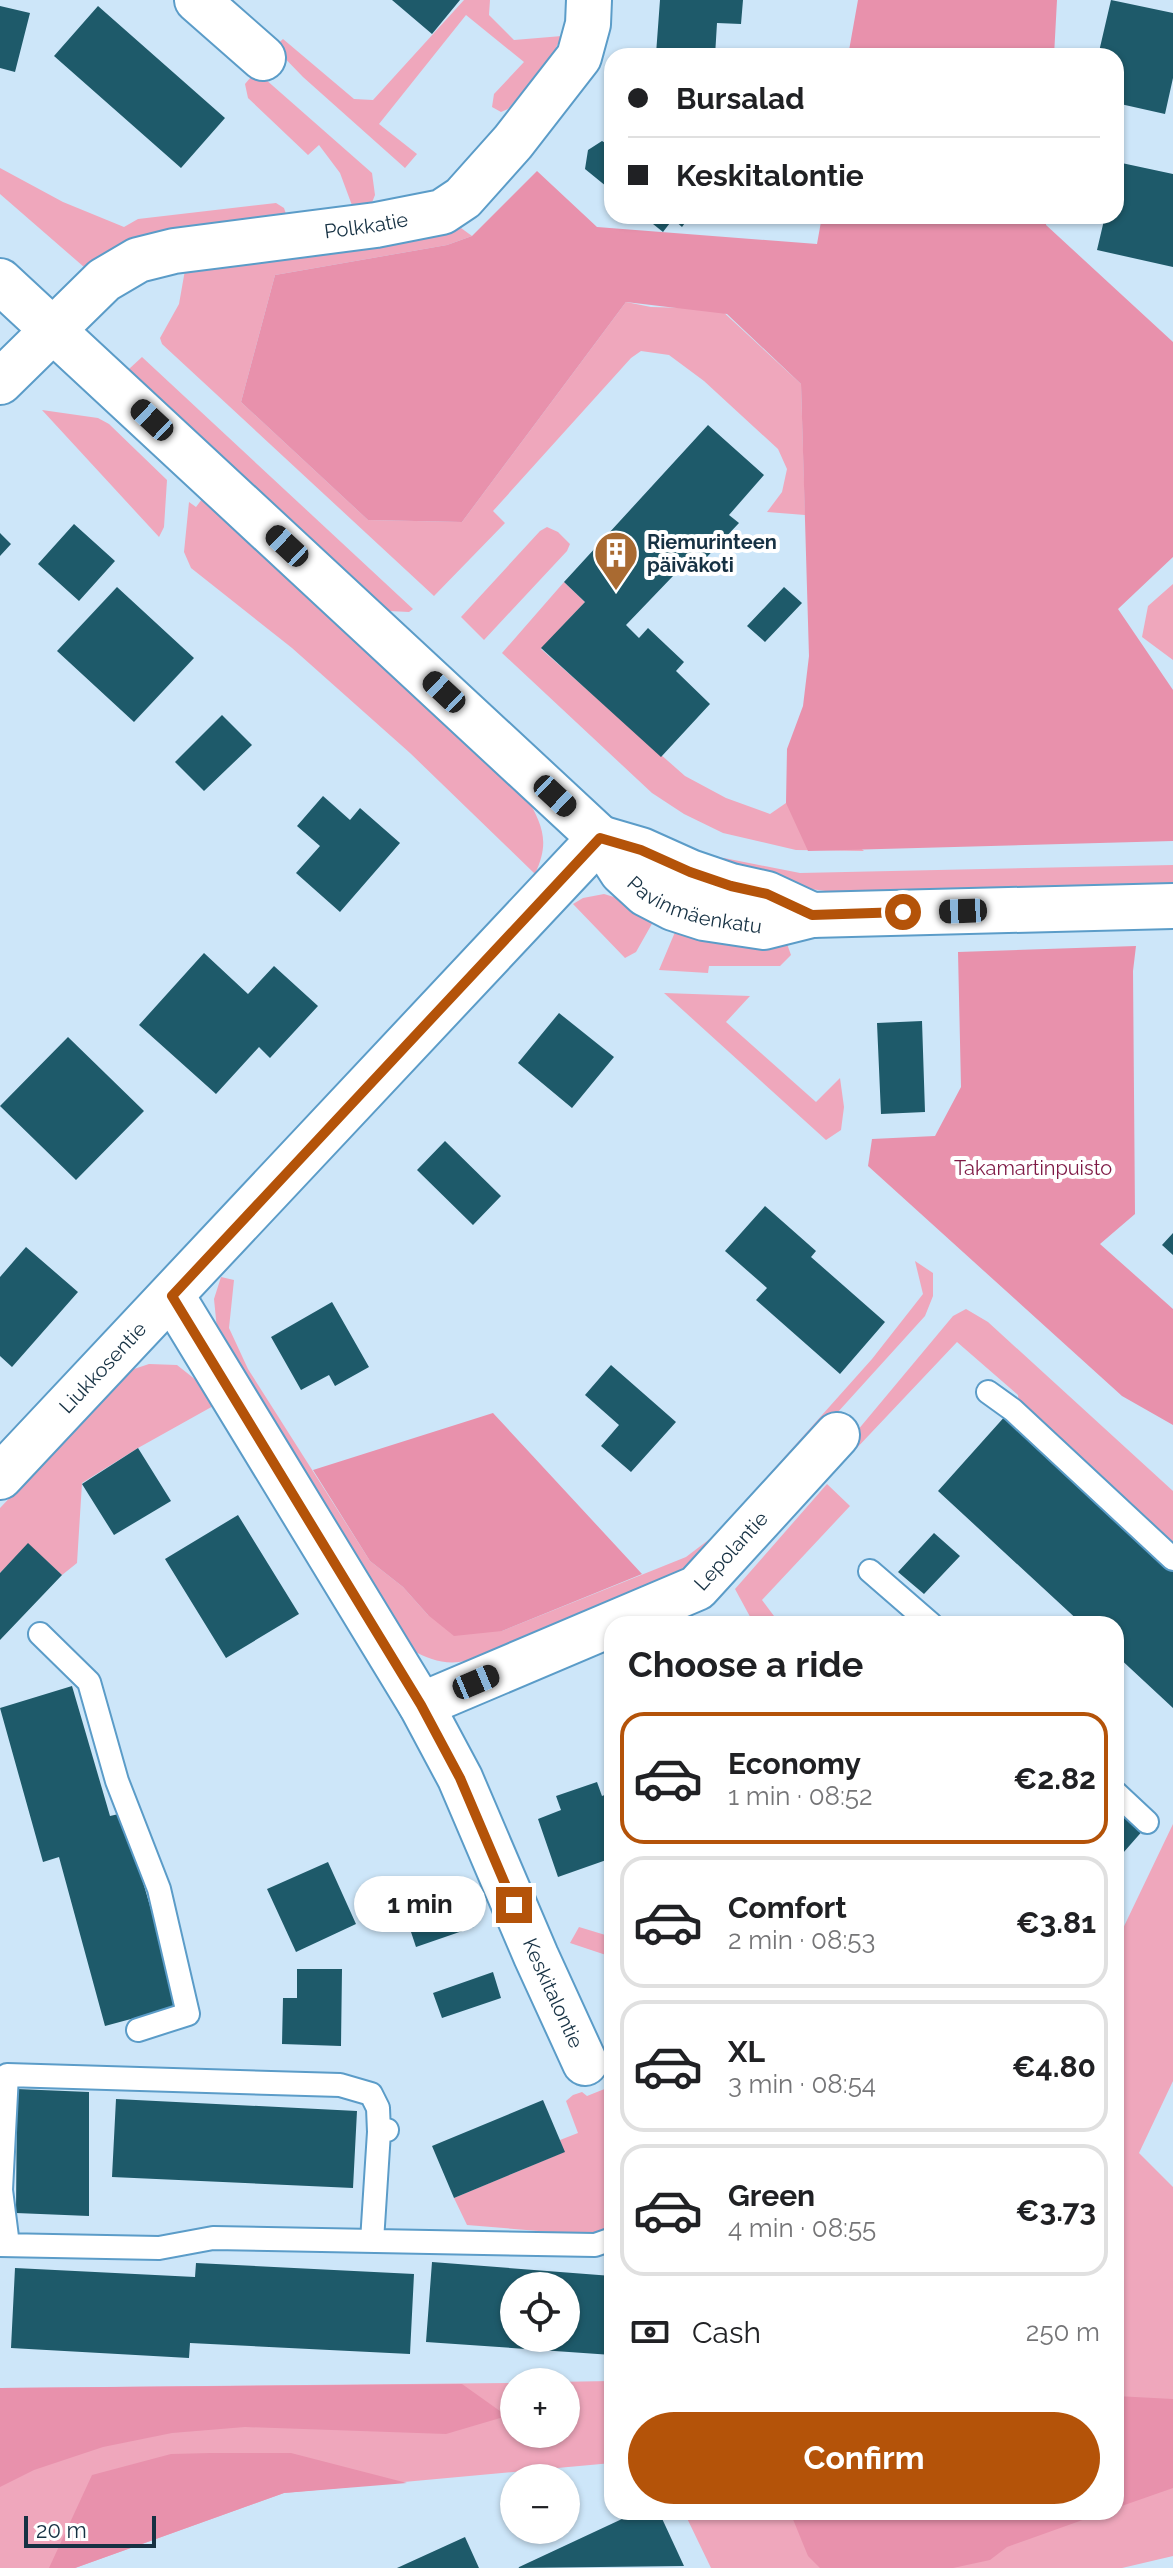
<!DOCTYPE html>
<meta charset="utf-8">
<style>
body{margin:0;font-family:Raleway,sans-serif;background:#f6f6f6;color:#202124;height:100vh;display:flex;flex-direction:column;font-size:30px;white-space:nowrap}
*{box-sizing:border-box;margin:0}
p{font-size:26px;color:#757577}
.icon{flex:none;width:44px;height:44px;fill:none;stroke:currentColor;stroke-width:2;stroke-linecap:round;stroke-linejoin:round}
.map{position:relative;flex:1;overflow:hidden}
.drawer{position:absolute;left:604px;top:1616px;width:520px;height:904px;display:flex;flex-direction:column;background:#fff;border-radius:24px;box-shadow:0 2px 6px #0004}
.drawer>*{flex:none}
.hud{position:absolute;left:604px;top:48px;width:520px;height:176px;border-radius:24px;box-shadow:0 2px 6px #0004;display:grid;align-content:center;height:176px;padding:0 24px;background:#fff}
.buttons{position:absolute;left:500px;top:2272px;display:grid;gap:16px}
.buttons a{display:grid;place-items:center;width:80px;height:80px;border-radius:50%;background:#fff;box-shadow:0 2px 6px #0004;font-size:40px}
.scale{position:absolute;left:24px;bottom:20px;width:132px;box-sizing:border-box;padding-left:8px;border:4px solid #163143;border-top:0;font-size:22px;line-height:28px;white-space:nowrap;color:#163143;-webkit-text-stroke:6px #fff;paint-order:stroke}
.end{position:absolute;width:36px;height:36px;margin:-18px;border:10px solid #b45309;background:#fff;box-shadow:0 0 0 4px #fff}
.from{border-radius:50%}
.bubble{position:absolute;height:56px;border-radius:28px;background:#fff;box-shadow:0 2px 6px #0004;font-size:26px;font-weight:700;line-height:56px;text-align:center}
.car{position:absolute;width:24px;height:48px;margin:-24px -12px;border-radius:10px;box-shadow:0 0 6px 2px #0007;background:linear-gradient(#222 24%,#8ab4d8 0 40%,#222 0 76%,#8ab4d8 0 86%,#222 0)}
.hud b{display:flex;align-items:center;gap:28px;height:76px;font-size:30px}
.hud b+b{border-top:2px solid #e0e0e0}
.hud i{width:20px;height:20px;background:#202124}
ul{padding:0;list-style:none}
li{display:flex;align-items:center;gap:24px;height:132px;margin:0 16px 12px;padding:0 8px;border:4px solid #e0e0e0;border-radius:24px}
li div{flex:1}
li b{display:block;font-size:30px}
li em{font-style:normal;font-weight:700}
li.current{border-color:#b45309}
li>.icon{width:72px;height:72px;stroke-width:1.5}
h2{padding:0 24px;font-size:36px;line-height:96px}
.pay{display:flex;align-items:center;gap:20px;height:88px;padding:0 24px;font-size:30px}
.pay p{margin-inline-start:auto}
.cta{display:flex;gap:16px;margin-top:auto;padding:16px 24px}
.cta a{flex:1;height:92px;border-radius:48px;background:#b45309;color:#fff;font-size:32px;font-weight:700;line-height:92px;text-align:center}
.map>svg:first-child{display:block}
.green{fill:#efa7bc}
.forest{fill:#e891ac}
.building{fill:#1e5a6a;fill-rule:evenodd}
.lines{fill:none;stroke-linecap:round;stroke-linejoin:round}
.lane-casing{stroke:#5b9cc8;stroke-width:26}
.street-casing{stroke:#5b9cc8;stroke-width:48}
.secondary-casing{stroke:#5b9cc8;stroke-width:48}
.lane{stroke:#fff;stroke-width:22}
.street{stroke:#fff;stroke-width:44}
.secondary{stroke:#fff;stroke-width:44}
.route{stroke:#b45309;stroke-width:10}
.labels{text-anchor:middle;stroke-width:8;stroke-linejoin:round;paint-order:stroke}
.street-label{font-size:20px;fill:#163143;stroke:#fff}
.poi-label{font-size:20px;font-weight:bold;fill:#163143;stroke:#fff;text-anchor:start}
.park-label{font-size:20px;fill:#7e1945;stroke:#fff}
</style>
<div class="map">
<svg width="1173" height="2568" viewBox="0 0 1173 2568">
<rect width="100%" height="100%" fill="#cde6f9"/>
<path class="green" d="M464,0h26l-1,15 25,25 48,-4 -12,23 -42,50 -7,3 -9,-5 2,-13 30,-32 -58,-47 -87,109 38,30 -12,14 -102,-91 -29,-30 9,-8 71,60 19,1z
M256,71l116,102 3,22 -4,10 -18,3 -13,-35 -21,-28 -11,10 -60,-57 -3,-14z
M0,168l63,34 61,25 14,-8 138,-16 8,5 3,9 -160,25 -43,25 -84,-73z
M461,228l11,8 -25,9 -172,30 -34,127 127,118 94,2 164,-220 25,5 69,2 81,75 4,131 -38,-3 15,-20 5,-23 -9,-20 -74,-68 -35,-26 -28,-4 -10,7 -138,153 12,12 -71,73 -272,-252 -2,-6 19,-34 6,-34 257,-34z
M142,357l271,252 -4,3 -20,-1 -260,-242z
M42,410l56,8 11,6 58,56 -3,47 -5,10z
M205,495l321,301c17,30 24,46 9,78l-125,-121 -118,-105 -101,-80 -7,-16 5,-50 7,5z
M547,527l11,5 12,12 -3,7 -83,89 -23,-23 79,-86z
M564,582l21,20 -44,47 144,127 41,22 44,16 16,-11 31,7 47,41 -68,-1 -73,-17 -39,-19 -32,-21 -150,-140z
M1173,584v76l-31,-23 6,-31z
M724,858l76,15 373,-8v20l-340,7 -45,-6 -73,-27z
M604,894l20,6 29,22 -17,30 -11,6 -52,-54 10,-6z
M678,925l108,16 5,14 -11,11h-71l-1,7 -49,-3z
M664,993l86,3 -24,26 90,80 24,-24 4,29 -3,23 -15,10z
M915,1261l18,12v23l-8,20 -215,237 -34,25 -210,83c-21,4 -36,-1 -54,-11l-195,-321 -3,-30 7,-22 13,3 -5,48 19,41 122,192 33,26 25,28 74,16 184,-74 29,-22 157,-176 51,-65z
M966,1309l22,13 185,169v55l-154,-141 -1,-10 -61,-53 -104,110 -6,-9 106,-127z
M149,1364l28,1 19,15 19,25 -77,43 -56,35 -5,80 -15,12 -34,-31 -28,29v-65l131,-138z
M827,1484l23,22 -88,94 18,24h-26l-19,-35z
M1173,1824v257l-34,72 34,34v369l-51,12h-411l-27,-56h432v-569z
M579,1927l33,10v20l-42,-14z
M612,2086v140l-25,9 -120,-10 -13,-27 110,-46 -4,-12 18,-7 -12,-32 7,-6 9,-3 5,4z
M612,2381v82l-328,30 -209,75h-75v-180l514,-5v51h52v-52h-14z"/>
<path class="forest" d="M858,0h199l-3,56h-206z
M537,171l60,56 220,17 5,-28h224v9l127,117v215l-55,52 55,81v151l-365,10 -22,-48 1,-54 16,-43 6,-50 -8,-272 -74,-70 -101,-12 -164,220 -94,-2 -127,-118 34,-127 172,-30 25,-9z
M1136,946l-3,25 2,243 -35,30 73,65v116l-51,-29 -254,-230 4,-27 63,-3 26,-49 -3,-135z
M493,1413l149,161 -140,57 -48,5 -26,-21 -25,-28 -33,-26 -57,-91z
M462,2384l45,32 -61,18 -201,-7 -73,6 -69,14 -69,23 -34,17v-99z
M1116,2396l57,3v89l-57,20z
M210,2453h81l116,30 -123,10 -209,75h-26l43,-93 79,-21z
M790,2512h315l-98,35 -17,13 -37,8h-133l-12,-12z"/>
<path class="building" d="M392,0h68l-28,34z
M660,0h83l-2,24 -24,-1 -2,33 -59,-2z
M1111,0l62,13v65l-8,36 -49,-11v-47h-18z
M0,6l30,7 -15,59 -15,-4z
M98,6l127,112 -44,50 -127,-112z
M602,141l10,6v44l-27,-22 3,-19z
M1117,162l56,12v93l-76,-17 8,-34h11z
M643,216h47l-8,11 -9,-8 -10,13z
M708,425l56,50 -35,40 10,8 -33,35 -9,-7 -71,74 13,13 9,-10 36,34 -8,9 34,33 -49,53 -120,-109 44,-46 -21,-20z
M74,524l41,37 -36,40 -41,-37z
M0,533l11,11 -11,12z
M117,587l77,71 -60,64 -77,-71z
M784,587l18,16 -37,39 -18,-16z
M222,715l30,30 -48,46 -29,-29z
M323,796l27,24 10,-12 40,35 -60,69 -44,-39 24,-27 -23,-20z
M204,953l44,41 26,-28 44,40 -48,52 -11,-11 -43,47 -77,-69z
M559,1013l55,44 -42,51 -54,-45z
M922,1021l3,91 -44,2 -4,-91z
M68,1037l76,74 -68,69 -76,-74z
M445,1141l56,55 -28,29 -56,-55z
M765,1206l51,45 -5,6 74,65 -45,52 -84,-74 11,-12 -42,-37z
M1173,1233v22l-11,-10z
M26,1247l52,45 -66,75 -12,-11v-79z
M332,1302l37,65 -34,19 -6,-11 -28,15 -30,-53z
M611,1365l65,57 -45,50 -30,-26 18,-21 -34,-30z
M1007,1414l166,155v139l-57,-53v-31h-34l-144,-133z
M138,1448l33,53 -57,34 -32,-51z
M238,1515l61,99 -73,44 -61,-99z
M934,1533l26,23 -36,38 -26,-22z
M28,1543l34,32 -62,65v-67z
M72,1686l38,130 13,-3 56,193 -74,20 -46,-169 -16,5 -43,-154z
M597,1782l5,14 10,-4v66l-54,19 -20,-58 23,-9 -5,-14z
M1116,1802l29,26 -29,33z
M328,1862l28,62 -60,28 -29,-63z
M464,1902l10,25 -58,20 -8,-24z
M297,1969h45l-1,77 -59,-2 1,-46h14z
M493,1972l8,26 -59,20 -9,-25z
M17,2089l72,3v124l-73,-3z
M116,2099l241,12 -4,77 -241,-11z
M543,2100l22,52 -111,46 -22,-52z
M432,2262l180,14v79l-186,-13zM514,2286h52v52h-52z
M196,2263l218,11 -4,80 -220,-11 -1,15 -178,-10 4,-80 180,9z
M637,2512h22l25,54 -167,2z
M465,2537l14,31h-82z"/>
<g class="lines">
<g class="lane-casing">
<path id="lane" d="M988,1392l25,18 160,149
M870,1571l61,53
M40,1634l49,48 28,99 42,108 29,125 -50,16
M1116,1793l31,29
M372,2241l7,-109 8,-2
M0,2245l159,3 54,-10 382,7 17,-6
M8,2245l-7,-55 6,-115 333,10 31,9 7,14 1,24"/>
</g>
<g class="street-casing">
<g id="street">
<path d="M197,0l66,58"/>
<path id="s1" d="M0,382l104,-102 34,-20 36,-9 202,-26 66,-13 21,-14 50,-56 66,-85 9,-33 1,-24"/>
<path id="s2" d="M172,1296l249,409 39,73 76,178 49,107"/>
<path id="s3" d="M0,1477l600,-639"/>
<path id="s4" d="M421,1705l276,-117 140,-153"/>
</g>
</g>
<g class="secondary-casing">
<g id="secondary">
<path id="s5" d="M0,281l600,557 22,34 24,22 27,14 31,10 60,9 48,-12 361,-9"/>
<path d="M600,838l41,12 49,22 41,14 36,8 45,21"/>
</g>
</g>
<use href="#lane" class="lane"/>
<use href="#street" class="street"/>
<use href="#secondary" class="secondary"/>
</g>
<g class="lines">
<path class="route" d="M514,1905l-54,-127 -39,-73 -249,-409 428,-458 41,12 49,22 41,14 36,8 45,21 91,-3"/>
</g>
<defs>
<g id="building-pin" transform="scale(2.3)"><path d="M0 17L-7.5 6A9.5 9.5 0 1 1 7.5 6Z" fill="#a96a31" stroke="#fff"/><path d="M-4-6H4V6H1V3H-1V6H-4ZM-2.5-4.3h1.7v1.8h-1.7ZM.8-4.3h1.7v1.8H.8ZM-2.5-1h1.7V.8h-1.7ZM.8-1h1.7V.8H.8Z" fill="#fff"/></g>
</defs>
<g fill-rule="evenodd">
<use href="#building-pin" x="616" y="553"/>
</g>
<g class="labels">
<g class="street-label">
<text dy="7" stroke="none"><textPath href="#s1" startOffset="416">Polkkatie</textPath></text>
<text dy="7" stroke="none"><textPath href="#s5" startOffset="942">Pavinmäenkatu</textPath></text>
<text dy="7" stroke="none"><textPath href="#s3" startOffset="150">Liukkosentie</textPath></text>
<text dy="7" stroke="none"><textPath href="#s4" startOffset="350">Lepolantie</textPath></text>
<text dy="7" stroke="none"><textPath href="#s2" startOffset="796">Keskitalontie</textPath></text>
</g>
<g class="poi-label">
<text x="647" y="549">Riemurinteen<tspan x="647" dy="23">päiväkoti</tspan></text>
</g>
<g class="park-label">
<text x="1033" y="1175">Takamartinpuisto</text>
</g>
</g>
</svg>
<div class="buttons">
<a><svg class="icon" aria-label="locate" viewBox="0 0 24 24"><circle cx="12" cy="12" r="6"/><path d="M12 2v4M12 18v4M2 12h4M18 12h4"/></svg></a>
<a>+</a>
<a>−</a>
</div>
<div class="scale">20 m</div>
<i class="end from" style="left:903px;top:912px"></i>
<i class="end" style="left:514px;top:1905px"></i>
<div class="bubble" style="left:354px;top:1876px;width:132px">1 min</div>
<i class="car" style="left:152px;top:420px;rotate:313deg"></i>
<i class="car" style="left:287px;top:546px;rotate:313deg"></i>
<i class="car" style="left:444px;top:692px;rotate:313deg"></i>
<i class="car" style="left:555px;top:796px;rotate:133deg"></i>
<i class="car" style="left:963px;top:911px;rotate:268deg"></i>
<i class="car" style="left:476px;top:1682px;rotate:67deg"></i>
<div class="hud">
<b><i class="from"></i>Bursalad</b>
<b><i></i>Keskitalontie</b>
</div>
<section class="drawer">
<h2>Choose a ride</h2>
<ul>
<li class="current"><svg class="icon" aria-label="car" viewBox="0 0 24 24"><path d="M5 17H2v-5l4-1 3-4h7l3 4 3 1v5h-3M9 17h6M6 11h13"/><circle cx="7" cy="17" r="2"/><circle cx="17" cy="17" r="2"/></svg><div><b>Economy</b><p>1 min · 08:52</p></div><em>€2.82</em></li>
<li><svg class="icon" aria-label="car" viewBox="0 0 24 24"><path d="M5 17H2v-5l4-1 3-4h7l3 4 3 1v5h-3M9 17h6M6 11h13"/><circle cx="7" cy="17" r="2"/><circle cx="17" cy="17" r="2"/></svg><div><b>Comfort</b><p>2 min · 08:53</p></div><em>€3.81</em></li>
<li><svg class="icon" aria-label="car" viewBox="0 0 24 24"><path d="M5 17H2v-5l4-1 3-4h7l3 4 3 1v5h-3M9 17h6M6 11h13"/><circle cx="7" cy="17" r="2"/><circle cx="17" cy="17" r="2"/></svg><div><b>XL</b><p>3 min · 08:54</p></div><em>€4.80</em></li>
<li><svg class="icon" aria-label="car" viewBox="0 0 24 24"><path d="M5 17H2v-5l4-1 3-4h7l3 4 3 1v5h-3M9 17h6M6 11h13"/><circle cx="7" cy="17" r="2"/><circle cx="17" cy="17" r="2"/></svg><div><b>Green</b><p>4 min · 08:55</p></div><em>€3.73</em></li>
</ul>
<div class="pay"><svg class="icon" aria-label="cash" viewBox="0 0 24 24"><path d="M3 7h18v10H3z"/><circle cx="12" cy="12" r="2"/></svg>Cash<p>250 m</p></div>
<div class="cta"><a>Confirm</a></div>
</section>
</div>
